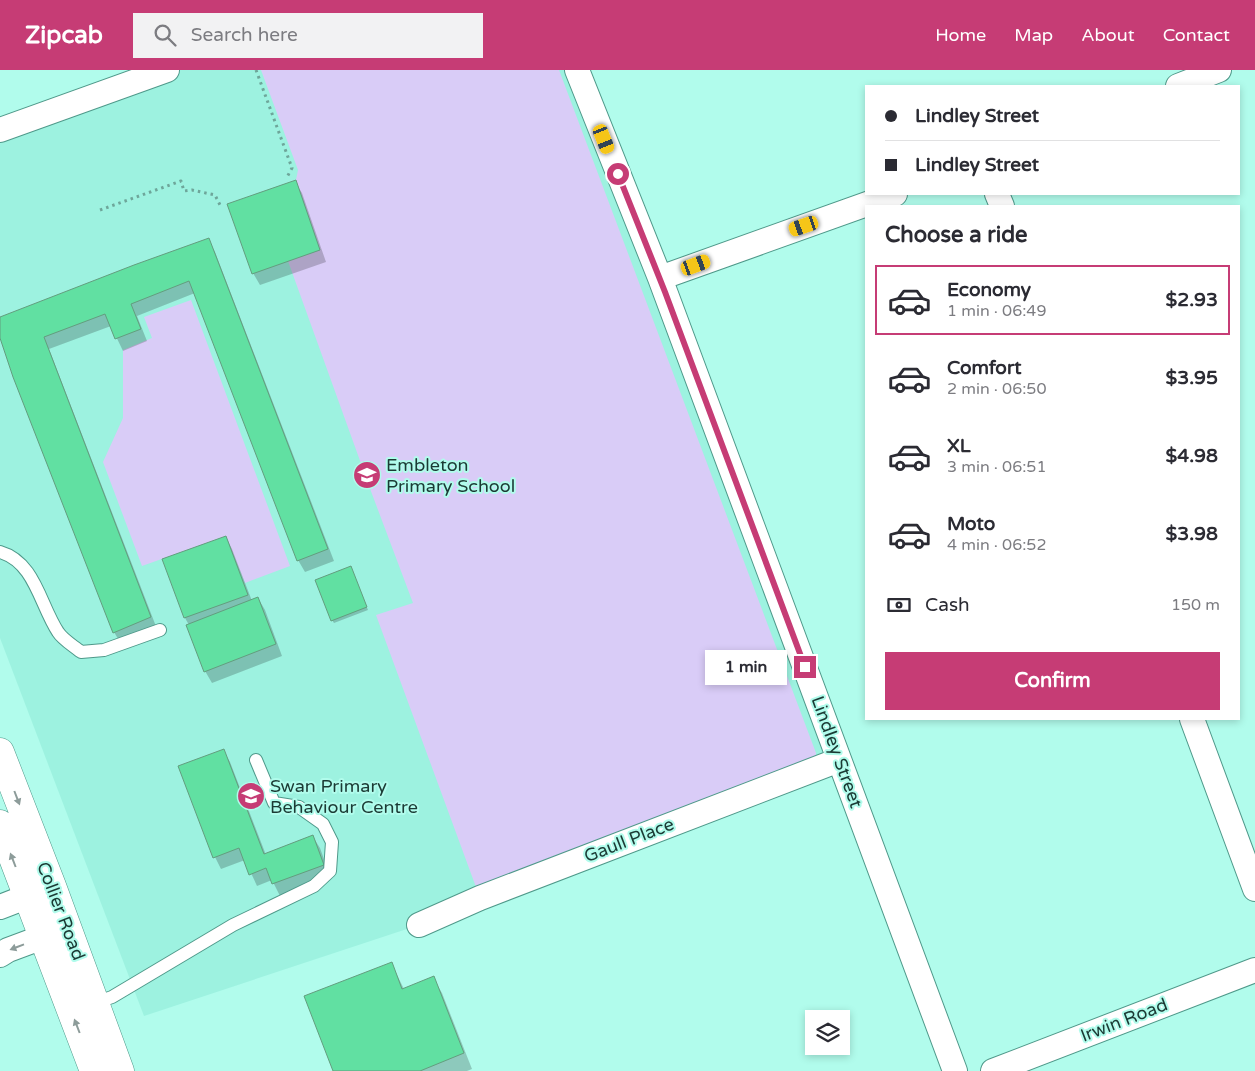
<!DOCTYPE html>
<meta charset="utf-8">
<style>
body{margin:0;font-family:"Varela Round",sans-serif;background:#f2f2f3;color:#2b2b33;height:100vh;display:flex;flex-direction:column;font-size:19px;white-space:nowrap}
*{box-sizing:border-box;margin:0}
p{font-size:16px;color:#7c7c81}
.icon{flex:none;width:28px;height:28px;fill:none;stroke:currentColor;stroke-width:2;stroke-linecap:round;stroke-linejoin:round}
.map{position:relative;flex:1;overflow:hidden}
.side{position:absolute;left:865px;top:135px;width:375px;height:515px;display:flex;flex-direction:column;background:#fff;border-radius:0px;box-shadow:0 2px 8px #0003}
.side>*{flex:none}
.hud{position:absolute;left:865px;top:15px;width:375px;height:110px;border-radius:0px;box-shadow:0 2px 8px #0003;display:grid;align-content:center;height:110px;padding:0 20px;background:#fff}
.tools{position:absolute;left:805px;top:940px;display:grid;gap:10px}
.tools a{display:grid;place-items:center;width:45px;height:45px;border-radius:0px;background:#fff;box-shadow:0 2px 8px #0003;font-size:25px}
.end{position:absolute;width:22px;height:22px;margin:-11px;border:6px solid #c63c75;background:#fff;box-shadow:0 0 0 2px #fff}
.from{border-radius:50%}
.bubble{position:absolute;height:35px;border-radius:0px;background:#fff;box-shadow:0 2px 8px #0003;font-size:16px;font-weight:700;line-height:35px;text-align:center}
.car{position:absolute;width:15px;height:30px;margin:-15px -8px;border-radius:6px;box-shadow:0 0 4px 1px #0007;background:linear-gradient(#f5c518 24%,#345 0 40%,#f5c518 0 76%,#345 0 86%,#f5c518 0)}
.hud b{display:flex;align-items:center;gap:18px;height:48px;font-size:19px}
.hud b+b{border-top:1px solid #e1e1e2}
.hud i{width:12px;height:12px;background:#2b2b33}
ul{padding:0;list-style:none}
li{display:flex;align-items:center;gap:15px;height:70px;margin:0 10px 8px;padding:0 10px;border:2px solid transparent;border-radius:0px}
li div{flex:1}
li b{display:block;font-size:19px}
li em{font-style:normal;font-weight:700}
li.active{border-color:#c63c75}
li>.icon{width:45px;height:45px;stroke-width:1.5}
h2{padding:0 20px;font-size:22px;line-height:60px}
.pay{display:flex;align-items:center;gap:12px;height:55px;padding:0 20px;font-size:19px}
.pay p{margin-inline-start:auto}
.primary-button{display:flex;gap:10px;margin-top:auto;padding:10px 20px}
.primary-button a{flex:1;height:58px;border-radius:0px;background:#c63c75;color:#fff;font-size:20px;font-weight:700;line-height:58px;text-align:center}
header{display:flex;align-items:center;gap:30px;box-sizing:border-box;height:70px;padding:0 25px;background:#c63c75;color:#fff}
header strong{font-size:24px}
nav{display:flex;gap:28px;margin-inline-start:auto;font-size:18px}
.search{width:350px;height:45px;background:#f2f2f3;display:flex;align-items:center;gap:12px;box-sizing:border-box;padding:0 18px;border-radius:0px;color:#7c7c81;font-size:19px}
.map>svg:first-child{display:block}
.built{fill:#9df2e0}
.green{fill:#d9ccf7}
.shadow{fill:#0003}
.building{fill:#61e0a2;stroke:#639d7e}
.lines{fill:none;stroke-linecap:round;stroke-linejoin:round}
.lane-casing{stroke:#4f998a;stroke-width:14}
.street-casing{stroke:#4f998a;stroke-width:26}
.primary-casing{stroke:#4f998a;stroke-width:29}
.path{stroke:#6ea69a;stroke-width:3;stroke-dasharray:2.5 4;stroke-linecap:butt}
.lane{stroke:#fff;stroke-width:12}
.street{stroke:#fff;stroke-width:24}
.primary{stroke:#fff;stroke-width:28}
.oneway{fill:#8d9c9a}
.route{stroke:#c63c75;stroke-width:6}
.labels{text-anchor:middle;stroke-width:4;stroke-linejoin:round;paint-order:stroke}
.poi-label{font-size:18px;fill:#1b3a34;stroke:#b1fcec;text-anchor:start}
.street-label{font-size:18px;fill:#1b3a34;stroke:#b1fcec}
</style>
<header>
<strong>Zipcab</strong>
<div class="search"><svg class="icon" aria-label="search" viewBox="0 0 24 24"><circle cx="10" cy="10" r="6"/><path d="M15 15l6 6"/></svg>Search here</div>
<nav><a>Home</a><a>Map</a><a>About</a><a>Contact</a></nav>
</header>
<div class="map">
<svg width="1255" height="1001" viewBox="0 0 1255 1001">
<rect width="100%" height="100%" fill="#b1fcec"/>
<path class="built" d="M167,0h409l263,690 -420,165 -275,91 -144,-378v-508z"/>
<path class="green" d="M261,0h298l257,683 -2,16 -334,129 -104,-283 37,-12 -41,-109 -84,-233 32,-11 -24,-70 2,-10z
M191,230l99,266 -45,17 -19,-47 -84,30 -39,-104 20,-44v-68l29,-12 -8,-21z"/>
<path class="shadow" d="M295,112l7,11 24,69 -66,23 -7,-12z
M208,170l7,12 119,309 -29,11 -7,-12 -103,-267 -58,23 10,25 -24,10 -12,-25 -62,23 108,280 -36,15 -7,-12 -114,-298v-15z
M226,467l6,12 20,52 6,-3 7,12 17,46 -70,27 -7,-12 -16,-46 -4,-7z
M352,501l16,39 -34,13 -2,-3z
M223,680l7,12 36,93 47,-18 7,11 10,28 -50,20 -8,-16 -15,6 -12,-26 -24,9 -6,-12z
M391,893l13,26 29,-11 9,15 30,76 -5,2h-132z"/>
<path class="building" d="M296,110l24,70 -68,24 -25,-70z
M209,168l119,311 -31,12 -108,-280 -58,23 10,25 -26,10 -10,-25 -61,23 107,280 -38,16 -100,-256 -13,-39v-21l134,-52z
M226,466l22,59 -64,23 -22,-59z
M351,496l16,41 -36,14 -16,-41z
M258,527l18,47 -72,28 -18,-47z
M224,679l40,105 49,-19 11,30 -52,19 -6,-16 -17,7 -10,-27 -26,10 -35,-92z
M392,892l10,27 32,-13 30,77 -44,18h-87l-29,-75z"/>
<g class="lines">
<g class="lane-casing">
<path id="lane" d="M0,482c35,10 40,53 58,80 5,8 16,14 23,20l23,-2 56,-20
M95,933l17,-6 121,-72 81,-39 16,-15 2,-29 -9,-18 -24,-17 -25,-4 -18,-43"/>
</g>
<g class="street-casing">
<path id="street" d="M577,0l83,208 295,793
M1178,16l41,-16
M0,60l167,-60
M997,124l5,12
M660,208l235,-84
M1192,649l63,170
M0,837l44,-17
M419,855l61,-27 359,-138
M0,885l8,-5 51,-19
M993,1001l262,-101"/>
</g>
<g class="primary-casing">
<path id="primary" d="M0,682l52,134 68,185
M0,754l94,247"/>
</g>
<path class="path" d="M256,0l36,98 -6,11
M100,140l81,-29 3,10 8,-1 23,5 5,10"/>
<use href="#lane" class="lane"/>
<use href="#street" class="street"/>
<use href="#primary" class="primary"/>
</g>
<defs><path id="oneway-solid" d="M-6-.8H1V-3.2L6.5 0L1 3.2V.8H-6Z" transform="scale(1.25)"/></defs>
<g class="oneway">
<use href="#oneway-solid" transform="translate(17 728) rotate(69)"/>
<use href="#oneway-solid" transform="translate(13 790) rotate(-111)"/>
<use href="#oneway-solid" transform="translate(17 877) rotate(159)"/>
<use href="#oneway-solid" transform="translate(77 956) rotate(-111)"/>
</g>
<g class="lines">
<path class="route" d="M618,104l47,118 140,375"/>
</g>
<defs>
<g id="school-disc" transform="scale(1.4375)"><circle r="9.5" fill="#c63c75" stroke="#b1fcec"/><path d="M0-5L7-2L0 1L-7-2ZM-4 1L0 2.5L4 1V4Q0 6-4 4Z" fill="#fff"/></g>
</defs>
<g fill-rule="evenodd">
<use href="#school-disc" x="367" y="405"/>
<use href="#school-disc" x="251" y="726"/>
</g>
<g class="labels">
<g class="poi-label">
<text x="386" y="401">Embleton<tspan x="386" dy="21">Primary School</tspan></text>
<text x="270" y="722">Swan Primary<tspan x="270" dy="21">Behaviour Centre</tspan></text>
</g>
<g class="street-label">
<text transform="translate(837 682) rotate(70)" y="6">Lindley Street</text>
<text transform="translate(629 770) rotate(-21)" y="6">Gaull Place</text>
<text transform="translate(61 841) rotate(69)" y="6">Collier Road</text>
<text transform="translate(1124 950) rotate(-21)" y="6">Irwin Road</text>
</g>
</g>
</svg>
<div class="tools">
<a><svg class="icon" aria-label="layers" viewBox="0 0 24 24"><path d="M12 4l9 5-9 5-9-5zM3 14l9 5 9-5"/></svg></a>
</div>
<i class="end from" style="left:618px;top:104px"></i>
<i class="end" style="left:805px;top:597px"></i>
<div class="bubble" style="left:705px;top:580px;width:82px">1 min</div>
<i class="car" style="left:604px;top:69px;rotate:158deg"></i>
<i class="car" style="left:804px;top:156px;rotate:251deg"></i>
<i class="car" style="left:696px;top:195px;rotate:70deg"></i>
<div class="hud">
<b><i class="from"></i>Lindley Street</b>
<b><i></i>Lindley Street</b>
</div>
<section class="side">
<h2>Choose a ride</h2>
<ul>
<li class="active"><svg class="icon" aria-label="car" viewBox="0 0 24 24"><path d="M5 17H2v-5l4-1 3-4h7l3 4 3 1v5h-3M9 17h6M6 11h13"/><circle cx="7" cy="17" r="2"/><circle cx="17" cy="17" r="2"/></svg><div><b>Economy</b><p>1 min · 06:49</p></div><em>$2.93</em></li>
<li><svg class="icon" aria-label="car" viewBox="0 0 24 24"><path d="M5 17H2v-5l4-1 3-4h7l3 4 3 1v5h-3M9 17h6M6 11h13"/><circle cx="7" cy="17" r="2"/><circle cx="17" cy="17" r="2"/></svg><div><b>Comfort</b><p>2 min · 06:50</p></div><em>$3.95</em></li>
<li><svg class="icon" aria-label="car" viewBox="0 0 24 24"><path d="M5 17H2v-5l4-1 3-4h7l3 4 3 1v5h-3M9 17h6M6 11h13"/><circle cx="7" cy="17" r="2"/><circle cx="17" cy="17" r="2"/></svg><div><b>XL</b><p>3 min · 06:51</p></div><em>$4.98</em></li>
<li><svg class="icon" aria-label="car" viewBox="0 0 24 24"><path d="M5 17H2v-5l4-1 3-4h7l3 4 3 1v5h-3M9 17h6M6 11h13"/><circle cx="7" cy="17" r="2"/><circle cx="17" cy="17" r="2"/></svg><div><b>Moto</b><p>4 min · 06:52</p></div><em>$3.98</em></li>
</ul>
<div class="pay"><svg class="icon" aria-label="cash" viewBox="0 0 24 24"><path d="M3 7h18v10H3z"/><circle cx="12" cy="12" r="2"/></svg>Cash<p>150 m</p></div>
<div class="primary-button"><a>Confirm</a></div>
</section>
</div>
